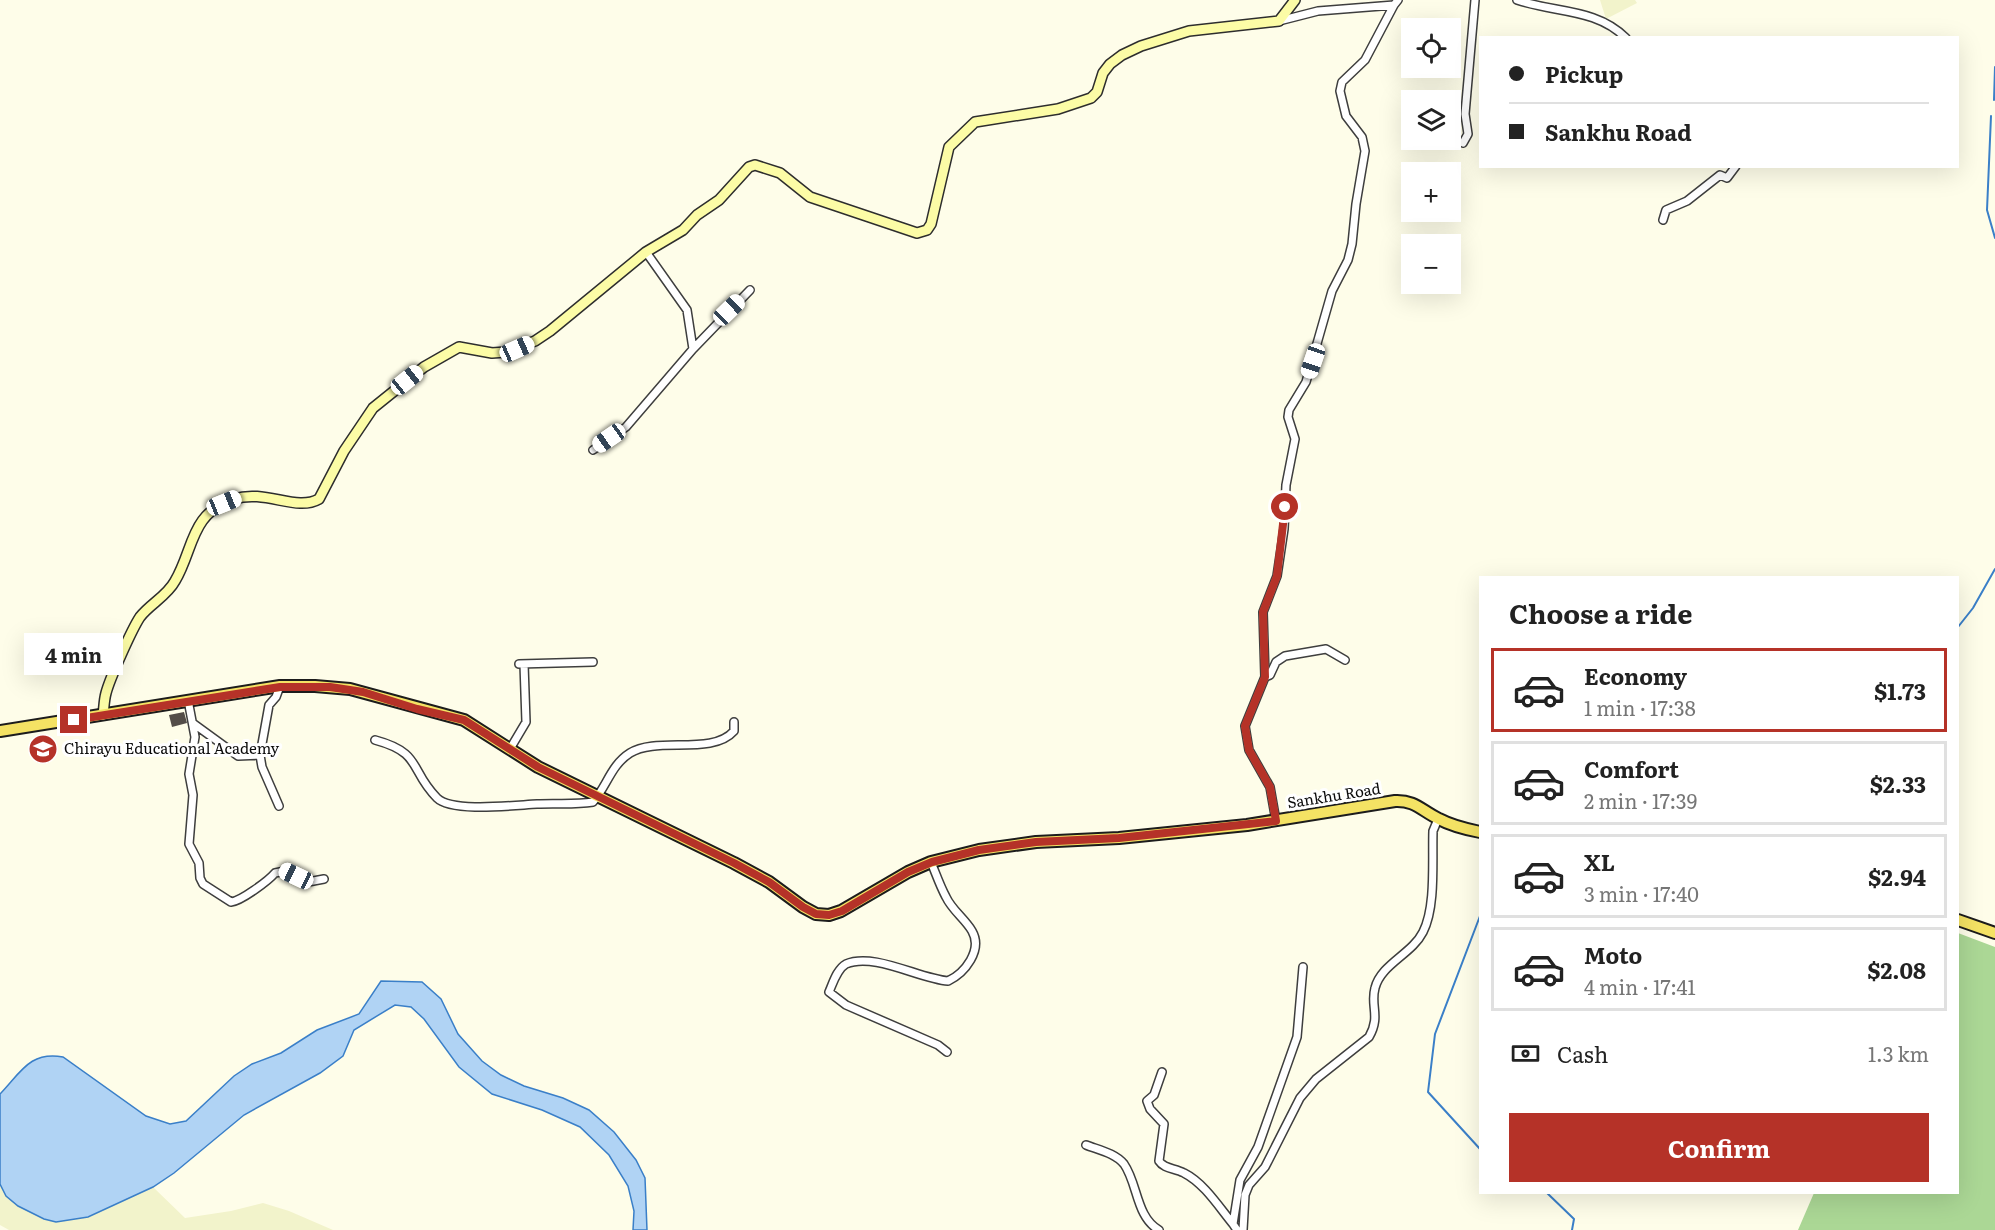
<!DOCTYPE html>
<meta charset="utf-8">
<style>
body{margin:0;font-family:Literata,serif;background:#f6f6f6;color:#222;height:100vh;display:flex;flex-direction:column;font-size:22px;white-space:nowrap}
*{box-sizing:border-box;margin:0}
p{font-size:20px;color:#767676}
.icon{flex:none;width:33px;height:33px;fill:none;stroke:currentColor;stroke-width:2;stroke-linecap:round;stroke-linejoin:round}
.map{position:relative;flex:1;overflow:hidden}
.drawer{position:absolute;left:1479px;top:576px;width:480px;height:618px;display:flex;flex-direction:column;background:#fff;border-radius:0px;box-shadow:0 6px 24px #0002}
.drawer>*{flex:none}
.hud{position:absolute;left:1479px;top:36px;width:480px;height:132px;border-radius:0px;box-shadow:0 6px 24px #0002;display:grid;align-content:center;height:132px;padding:0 30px;background:#fff}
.fabs{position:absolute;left:1401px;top:18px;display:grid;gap:12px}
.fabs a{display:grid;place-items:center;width:60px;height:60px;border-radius:0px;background:#fff;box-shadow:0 6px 24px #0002;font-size:30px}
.end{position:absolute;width:27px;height:27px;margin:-14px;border:8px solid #b53228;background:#fff;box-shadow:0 0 0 3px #fff}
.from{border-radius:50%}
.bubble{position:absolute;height:42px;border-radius:0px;background:#fff;box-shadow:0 6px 24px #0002;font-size:20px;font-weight:700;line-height:42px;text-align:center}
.car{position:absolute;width:18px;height:36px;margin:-18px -9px;border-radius:8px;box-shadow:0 0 4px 2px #0007;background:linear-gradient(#fff 24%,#345 0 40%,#fff 0 76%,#345 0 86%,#fff 0)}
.hud b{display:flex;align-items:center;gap:21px;height:57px;font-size:22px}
.hud b+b{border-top:2px solid #e0e0e0}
.hud i{width:15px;height:15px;background:#222}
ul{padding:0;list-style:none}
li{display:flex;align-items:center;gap:18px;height:84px;margin:0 12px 9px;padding:0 18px;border:3px solid #e0e0e0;border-radius:0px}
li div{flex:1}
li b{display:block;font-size:22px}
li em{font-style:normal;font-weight:700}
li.on{border-color:#b53228}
li>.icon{width:54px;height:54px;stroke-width:1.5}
h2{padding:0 30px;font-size:27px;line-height:72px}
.pay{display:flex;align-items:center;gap:15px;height:66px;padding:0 30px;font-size:22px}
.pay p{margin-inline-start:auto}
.button{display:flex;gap:12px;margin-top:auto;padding:12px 30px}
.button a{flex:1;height:69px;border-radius:0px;background:#b53228;color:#fff;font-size:24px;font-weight:700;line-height:69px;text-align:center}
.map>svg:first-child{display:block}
.farmland{fill:#f2f3cb}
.forest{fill:#abd795}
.water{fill:#b0d3f4;stroke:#3a7fc8;stroke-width:1.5}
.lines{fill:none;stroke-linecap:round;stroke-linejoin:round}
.stream{stroke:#3a7fc8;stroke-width:2}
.building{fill:#534d48}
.street-casing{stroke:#3e3e3e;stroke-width:10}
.secondary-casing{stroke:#2d2d2d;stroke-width:12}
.primary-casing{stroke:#1c1c1c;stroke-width:14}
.street{stroke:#fff;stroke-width:7}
.secondary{stroke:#fcfca6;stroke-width:9}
.primary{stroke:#f4e264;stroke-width:10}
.route{stroke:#b53228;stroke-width:8}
.labels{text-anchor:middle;stroke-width:6;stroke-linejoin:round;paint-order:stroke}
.poi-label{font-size:15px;fill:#0b0b0b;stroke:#fff;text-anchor:start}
.street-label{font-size:15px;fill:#0b0b0b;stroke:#fff}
</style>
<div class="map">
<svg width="1995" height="1230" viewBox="0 0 1995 1230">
<rect width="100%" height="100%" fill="#fefde9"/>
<path class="farmland" d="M1600,0h35l2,3 -31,16z
M0,1184l6,12 82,21 65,-30 32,31 46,-7 32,-8 26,8 44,19h-324l-9,-5z"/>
<path class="forest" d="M1958,933l37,14v283h-197l16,-37 144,-1z"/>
<path class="water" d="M381,981l41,1 19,17 17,35 24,27 19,14 23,11 39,12 26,12 25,22 22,28 9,18 2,52h-14l1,-19 -6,-25 -19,-31 -29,-28 -38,-17 -50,-16 -33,-27 -35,-48 -13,-12 -16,-2 -41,25 -11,26 -23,17 -76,42 -70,58 -21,14 -65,30 -32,5 -12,-3 -26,-13 -12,-10 -6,-12v-90c21,-22 30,-43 63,-37l83,59 24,8 16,-3 48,-45 18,-12 29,-11 36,-23 42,-16z"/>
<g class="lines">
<path class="stream" d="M1994,100l1,-33
M1991,116l-4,94 8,28
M1958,627l15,-19 22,-39
M1480,916l-45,118 -7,58 52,57
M1546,1192l28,27 -2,11"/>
</g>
<path class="building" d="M184,712l3,11 -15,4 -3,-12z"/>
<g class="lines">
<g class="street-casing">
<path id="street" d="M1517,0c38,13 79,8 109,38
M1279,21l39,-10 76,-6
M1463,143l5,-9 -3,-20 10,-114
M1663,220l3,-10 21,-9 33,-26 7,3 9,-12
M693,349l57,-59
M593,450l33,-23 67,-78 -6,-39 -41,-58
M519,664l74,-2
M1265,677l5,-2 6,-13 9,-6 41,-7 19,11
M188,700l7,37 -6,37 4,21 -4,49 10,19 1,15 3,6 28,18c10,-1 37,-21 44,-29l10,-2 23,11 16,-3
M194,724l44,32 22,-1
M375,740c48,13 34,30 62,58 15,15 79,7 100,6 19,-1 37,1 56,-2 14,-16 18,-37 37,-49 27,-17 82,3 104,-22v-9
M510,749l16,-27 -2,-58
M279,806l-17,-39 -2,-12 9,-50 7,-8 4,-11
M1276,821l-6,-34 -21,-37 -4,-24 20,-49 -2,-65 14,-36 7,-47 2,-44 9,-46 -7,-22 1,-7 17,-28 26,-91 16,-31 4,-16 4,-40 9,-53 -3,-14 -16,-21 -6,-25 2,-9 23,-22 29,-55 4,-5
M931,862c5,12 9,24 15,35 6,13 19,22 26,34 11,19 -7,42 -24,50 -28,-2 -74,-29 -102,-17 -9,5 -13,19 -17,28l17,13 92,40 9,7
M1162,1072l-8,23 -7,6 3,8 14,15 -5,37c5,8 16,7 25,12 20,10 35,34 49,51
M1086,1145c13,5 29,8 38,19 14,20 12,53 35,66
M1237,1230l-4,-6 7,-44 18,-33 39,-110 6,-70
M1243,1230l2,-35 4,-10 16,-18 35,-69 16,-19 53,-42c12,-21 1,-31 6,-49 6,-24 37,-34 48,-56 13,-25 9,-71 10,-101l5,-12"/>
</g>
<g class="secondary-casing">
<path id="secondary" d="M103,715c1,-7 1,-15 3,-22 4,-15 26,-64 34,-76 10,-13 27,-21 35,-36 19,-32 15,-68 59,-82 32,-10 62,13 85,0l25,-48 29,-43 51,-41 35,-20 33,6 14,-1 29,-11 15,-10 96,-79 37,-22 14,-15 22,-15 30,-33 6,-2 25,8 30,24 107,36 10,-3 4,-6 18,-77 26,-25 83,-13 33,-11 6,-6 6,-19 7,-9 12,-9 19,-9 48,-15 90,-10 16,-21"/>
</g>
<g class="primary-casing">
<path id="primary" d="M0,731l280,-45h35l35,3 114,31 74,47 196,96 35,19 34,25 13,7 13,1 12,-4 67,-39 23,-10 48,-12 57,-8 83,-4 128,-13 148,-24c20,-1 27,10 44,18 13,7 26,10 41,13
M1958,920l37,13"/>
</g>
<use href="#street" class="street"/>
<use href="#secondary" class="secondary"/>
<use href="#primary" class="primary"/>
</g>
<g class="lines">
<path class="route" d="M74,720l206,-33h50l33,5 54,17 47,11 74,47 196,96 35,19 34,25 13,7 13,1 13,-4 66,-39 24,-10 47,-12 57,-8 83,-4 157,-17 -6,-34 -21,-37 -4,-24 20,-49 -2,-65 14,-36 8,-69"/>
</g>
<defs>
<g id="school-disc" transform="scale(1.5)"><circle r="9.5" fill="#b53228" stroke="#fff"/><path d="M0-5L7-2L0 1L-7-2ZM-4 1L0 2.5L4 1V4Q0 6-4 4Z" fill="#fff"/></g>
</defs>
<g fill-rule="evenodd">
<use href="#school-disc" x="43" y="749"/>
</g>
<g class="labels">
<g class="poi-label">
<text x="64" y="754">Chirayu Educational Academy</text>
</g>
<g class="street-label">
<text transform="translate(1334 796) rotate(-9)" y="5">Sankhu Road</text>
</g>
</g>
</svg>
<div class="fabs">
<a><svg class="icon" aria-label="locate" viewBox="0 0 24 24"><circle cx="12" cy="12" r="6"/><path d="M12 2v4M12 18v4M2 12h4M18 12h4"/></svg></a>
<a><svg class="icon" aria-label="layers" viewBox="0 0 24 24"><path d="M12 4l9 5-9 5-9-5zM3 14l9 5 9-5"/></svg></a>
<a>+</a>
<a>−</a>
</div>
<i class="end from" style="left:1285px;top:507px"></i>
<i class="end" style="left:74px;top:720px"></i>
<div class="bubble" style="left:24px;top:633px;width:99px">4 min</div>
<i class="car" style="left:729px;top:310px;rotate:46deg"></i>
<i class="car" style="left:517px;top:349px;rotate:66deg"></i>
<i class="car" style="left:1313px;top:361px;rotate:199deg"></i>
<i class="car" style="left:407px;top:380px;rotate:51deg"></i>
<i class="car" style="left:609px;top:438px;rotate:235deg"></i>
<i class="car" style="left:224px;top:503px;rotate:68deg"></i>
<i class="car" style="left:296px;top:876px;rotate:295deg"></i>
<div class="hud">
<b><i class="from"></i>Pickup</b>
<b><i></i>Sankhu Road</b>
</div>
<section class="drawer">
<h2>Choose a ride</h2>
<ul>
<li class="on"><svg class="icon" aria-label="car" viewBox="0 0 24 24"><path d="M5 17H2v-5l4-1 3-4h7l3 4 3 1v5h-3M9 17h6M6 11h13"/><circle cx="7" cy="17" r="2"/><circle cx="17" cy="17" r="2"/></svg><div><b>Economy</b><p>1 min · 17:38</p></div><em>$1.73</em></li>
<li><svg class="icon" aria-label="car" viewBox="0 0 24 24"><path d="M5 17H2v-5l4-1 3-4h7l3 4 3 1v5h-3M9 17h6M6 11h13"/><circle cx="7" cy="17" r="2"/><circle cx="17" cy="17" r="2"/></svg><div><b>Comfort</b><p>2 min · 17:39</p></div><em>$2.33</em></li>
<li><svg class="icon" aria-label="car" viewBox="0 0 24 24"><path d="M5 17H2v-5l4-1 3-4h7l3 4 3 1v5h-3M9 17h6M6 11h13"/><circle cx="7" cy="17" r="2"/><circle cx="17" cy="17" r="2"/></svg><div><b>XL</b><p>3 min · 17:40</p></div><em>$2.94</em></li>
<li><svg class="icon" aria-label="car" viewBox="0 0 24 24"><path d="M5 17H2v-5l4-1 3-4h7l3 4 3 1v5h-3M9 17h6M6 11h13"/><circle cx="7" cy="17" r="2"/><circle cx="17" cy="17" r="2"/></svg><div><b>Moto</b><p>4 min · 17:41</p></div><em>$2.08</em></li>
</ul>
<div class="pay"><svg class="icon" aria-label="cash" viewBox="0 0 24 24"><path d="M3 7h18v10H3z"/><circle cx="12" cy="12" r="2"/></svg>Cash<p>1.3 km</p></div>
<div class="button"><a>Confirm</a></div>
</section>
</div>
